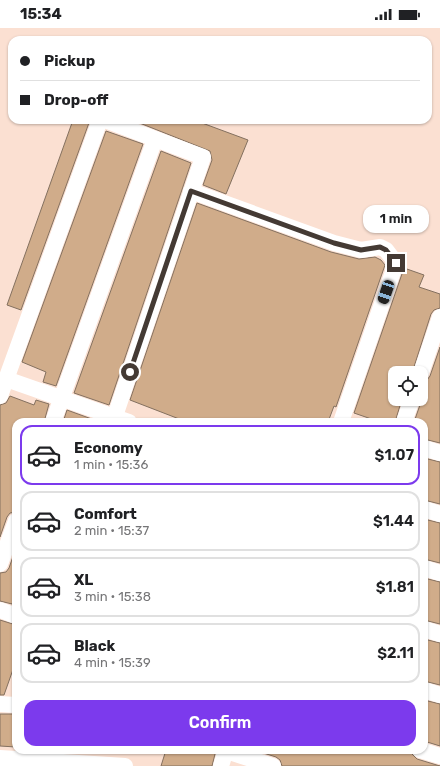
<!DOCTYPE html>
<meta charset="utf-8">
<style>
body{margin:0;font-family:Rubik,sans-serif;background:#f2f2f2;color:#202124;height:100vh;display:flex;flex-direction:column;font-size:15px;white-space:nowrap}
*{box-sizing:border-box;margin:0}
p{font-size:13px;color:#757577}
.icon{flex:none;width:22px;height:22px;fill:none;stroke:currentColor;stroke-width:2;stroke-linecap:round;stroke-linejoin:round}
.map{position:relative;flex:1;overflow:hidden}
.drawer{position:absolute;left:12px;top:390px;width:416px;height:336px;display:flex;flex-direction:column;background:#fff;border-radius:12px;box-shadow:0 1px 3px #0004}
.drawer>*{flex:none}
.hud{position:absolute;left:8px;top:8px;width:424px;height:88px;border-radius:12px;box-shadow:0 1px 3px #0004;display:grid;align-content:center;height:88px;padding:0 12px;background:#fff}
.buttons{position:absolute;left:388px;top:338px;display:grid;gap:8px}
.buttons a{display:grid;place-items:center;width:40px;height:40px;border-radius:8px;background:#fff;box-shadow:0 1px 3px #0004;font-size:20px}
.end{position:absolute;width:18px;height:18px;margin:-9px;border:5px solid #443a34;background:#fff;box-shadow:0 0 0 2px #fff}
.from{border-radius:50%}
.bubble{position:absolute;height:28px;border-radius:12px;background:#fff;box-shadow:0 1px 3px #0004;font-size:13px;font-weight:600;line-height:28px;text-align:center}
.car{position:absolute;width:12px;height:24px;margin:-12px -6px;border-radius:5px;box-shadow:0 0 3px 1px #0007;background:linear-gradient(#222 24%,#8ab4d8 0 40%,#222 0 76%,#8ab4d8 0 86%,#222 0)}
.hud b{display:flex;align-items:center;gap:14px;height:38px;font-size:15px}
.hud b+b{border-top:1px solid #e0e0e0}
.hud i{width:10px;height:10px;background:#202124}
ul{padding:7px 0 0;list-style:none}
li{display:flex;align-items:center;gap:12px;height:60px;margin:0 8px 6px;padding:0 4px;border:2px solid #e0e0e0;border-radius:12px}
li div{flex:1}
li b{display:block;font-size:15px}
li em{font-style:normal;font-weight:600}
li.selected{border-color:#7c3aed}
li>.icon{width:36px;height:36px;stroke-width:1.5}
.action{display:flex;gap:8px;margin-top:auto;padding:8px 12px}
.action a{flex:1;height:46px;border-radius:12px;background:#7c3aed;color:#fff;font-size:16px;font-weight:600;line-height:46px;text-align:center}
.status{display:flex;justify-content:space-between;align-items:center;height:28px;padding:0 20px;background:#fff;direction:ltr}
.status svg{height:11px;fill:currentColor}
.map>svg:first-child{display:block}
.building{fill:#d0ac8a;stroke:#83705f}
.lines{fill:none;stroke-linecap:round;stroke-linejoin:round}
.minor{stroke:#fff;stroke-width:16}
.route{stroke:#443a34;stroke-width:5}
</style>
<div class="status"><b>15:34</b><svg viewBox="0 0 49 12"><path d="M0 12V9h3v3zM5 12V6h3v6zM10 12V3h3v9zM15 12V0h3v12zM26 1h20v11H26zM47 4h2v5h-2z"/></svg></div>
<div class="map">
<svg width="440" height="738" viewBox="0 0 440 738">
<rect width="100%" height="100%" fill="#fbe0d2"/>
<path class="building" d="M73,92h17l-69,190 -14,-5z
M132,92h62l54,20 -22,54 -23,-9 9,-25 -2,-9z
M106,103l37,13 -87,242 -13,-4 3,-10 -24,-10z
M161,123l30,12 -82,242 -35,-12z
M197,175l134,49 28,7 16,-2 6,3 4,5 -49,142 -2,-1 -6,16h-141l-57,-22z
M404,240l20,7 -5,12 21,7v14l-6,2 -3,4 -19,59h-17v26h7l-7,23h-15l-26,-9z
M440,319v96l-16,-4v-17h-10l7,-20v-20l6,-2 3,-4z
M10,368l24,9 2,-5 13,4 -5,18h-28v90l-6,1 -3,4 -7,20v-132l6,-2z
M67,382l33,12h-37z
M424,430l16,4v42l-16,-4z
M424,491l16,4v40l-16,-4z
M16,520v45l-4,11 -12,-3v-28l6,-1 3,-4z
M424,550l16,4v42l-16,-4z
M0,592l16,5v36l-12,34h-4z
M424,611l16,4v42l-16,-4z
M424,672l16,4v42l-16,-5z
M0,686h16v33l-16,-1z
M166,722h50l-4,16h-51z
M254,722h147l10,3 6,6 23,7h-158l-2,-6 -4,-3z"/>
<g class="lines">
<path class="minor" d="M105,92l98,37 -90,265
M191,163l143,52 27,7 19,-3 6,3 10,13 -55,159
M421,345l19,-56
M6,351l123,43
M0,368l100,-276
M53,394l102,-283
M404,394l8,-23
M424,420l16,5
M424,481l16,5
M0,536l16,-43
M424,540l16,5
M0,582l16,6
M424,601l16,5
M424,662l16,5
M0,676l16,1
M420,722l20,6
M226,723l47,15
M0,730l125,8
M221,738l5,-16"/>
</g>
<g class="lines">
<path class="route" d="M130,344l61,-181 143,52 27,7 19,-3 6,3 10,13"/>
</g>
</svg>
<div class="buttons">
<a><svg class="icon" aria-label="locate" viewBox="0 0 24 24"><circle cx="12" cy="12" r="6"/><path d="M12 2v4M12 18v4M2 12h4M18 12h4"/></svg></a>
</div>
<i class="end from" style="left:130px;top:344px"></i>
<i class="end" style="left:396px;top:235px"></i>
<div class="bubble" style="left:363px;top:177px;width:66px">1 min</div>
<i class="car" style="left:386px;top:264px;rotate:199deg"></i>
<div class="hud">
<b><i class="from"></i>Pickup</b>
<b><i></i>Drop-off</b>
</div>
<section class="drawer">
<ul>
<li class="selected"><svg class="icon" aria-label="car" viewBox="0 0 24 24"><path d="M5 17H2v-5l4-1 3-4h7l3 4 3 1v5h-3M9 17h6M6 11h13"/><circle cx="7" cy="17" r="2"/><circle cx="17" cy="17" r="2"/></svg><div><b>Economy</b><p>1 min · 15:36</p></div><em>$1.07</em></li>
<li><svg class="icon" aria-label="car" viewBox="0 0 24 24"><path d="M5 17H2v-5l4-1 3-4h7l3 4 3 1v5h-3M9 17h6M6 11h13"/><circle cx="7" cy="17" r="2"/><circle cx="17" cy="17" r="2"/></svg><div><b>Comfort</b><p>2 min · 15:37</p></div><em>$1.44</em></li>
<li><svg class="icon" aria-label="car" viewBox="0 0 24 24"><path d="M5 17H2v-5l4-1 3-4h7l3 4 3 1v5h-3M9 17h6M6 11h13"/><circle cx="7" cy="17" r="2"/><circle cx="17" cy="17" r="2"/></svg><div><b>XL</b><p>3 min · 15:38</p></div><em>$1.81</em></li>
<li><svg class="icon" aria-label="car" viewBox="0 0 24 24"><path d="M5 17H2v-5l4-1 3-4h7l3 4 3 1v5h-3M9 17h6M6 11h13"/><circle cx="7" cy="17" r="2"/><circle cx="17" cy="17" r="2"/></svg><div><b>Black</b><p>4 min · 15:39</p></div><em>$2.11</em></li>
</ul>
<div class="action"><a>Confirm</a></div>
</section>
</div>
